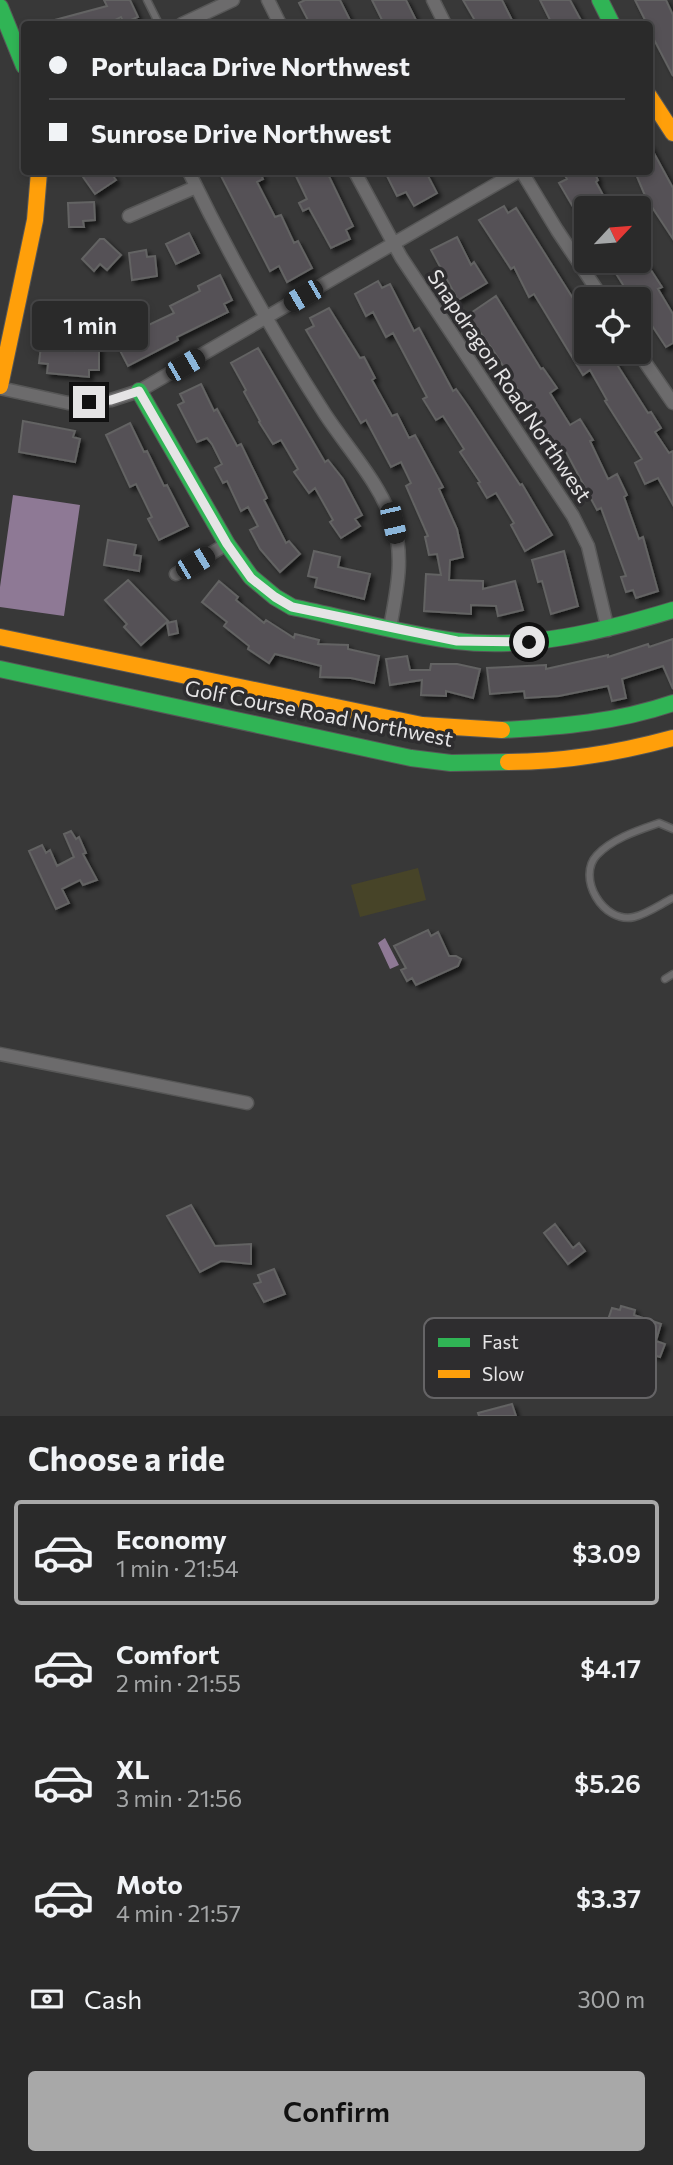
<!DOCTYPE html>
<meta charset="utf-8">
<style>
body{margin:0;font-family:Commissioner,sans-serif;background:#363636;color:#f1f3f6;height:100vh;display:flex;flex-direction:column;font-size:26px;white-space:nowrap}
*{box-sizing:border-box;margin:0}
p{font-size:23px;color:#a5a7a8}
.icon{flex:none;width:38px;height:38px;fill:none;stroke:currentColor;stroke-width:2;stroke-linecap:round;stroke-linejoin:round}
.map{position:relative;height:1416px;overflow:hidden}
.panel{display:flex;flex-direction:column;background:#2a2a2a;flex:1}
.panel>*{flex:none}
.top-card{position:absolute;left:21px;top:21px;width:632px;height:154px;border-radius:7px;box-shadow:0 4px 10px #0003,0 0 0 2px #464647;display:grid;align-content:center;height:154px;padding:0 28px;background:#2a2a2a}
.needle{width:46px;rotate:64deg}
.fabs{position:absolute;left:574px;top:196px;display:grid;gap:14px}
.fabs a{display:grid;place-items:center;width:77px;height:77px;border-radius:7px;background:#2a2a2a;box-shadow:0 4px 10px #0003,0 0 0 2px #464647;font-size:35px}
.end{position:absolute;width:32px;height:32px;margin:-16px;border:9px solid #e5e4e5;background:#111;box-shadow:0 0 0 4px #111}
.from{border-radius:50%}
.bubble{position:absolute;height:49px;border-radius:7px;background:#2a2a2a;box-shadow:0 4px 10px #0003,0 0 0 2px #464647;font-size:23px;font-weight:600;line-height:49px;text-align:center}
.car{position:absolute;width:21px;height:42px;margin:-21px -10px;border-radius:9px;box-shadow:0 0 5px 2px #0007;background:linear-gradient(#222 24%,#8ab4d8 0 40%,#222 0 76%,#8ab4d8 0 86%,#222 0)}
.top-card b{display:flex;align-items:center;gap:24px;height:66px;font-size:26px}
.top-card b+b{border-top:2px solid #464647}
.top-card i{width:18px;height:18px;background:#f1f3f6}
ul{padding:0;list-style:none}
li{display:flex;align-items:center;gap:21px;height:105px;margin:0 14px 10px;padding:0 14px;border:4px solid transparent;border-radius:7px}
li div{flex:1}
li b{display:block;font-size:26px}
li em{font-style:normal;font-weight:600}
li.current{border-color:#a8a8a8}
li>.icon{width:63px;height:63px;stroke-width:1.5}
h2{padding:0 28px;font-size:32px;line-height:84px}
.pay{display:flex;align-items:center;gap:18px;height:77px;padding:0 28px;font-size:26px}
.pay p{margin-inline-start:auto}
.action{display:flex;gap:14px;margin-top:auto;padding:14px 28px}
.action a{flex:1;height:80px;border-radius:7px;background:#a8a8a8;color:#111;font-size:28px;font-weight:600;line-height:80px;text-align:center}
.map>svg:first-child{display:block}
.green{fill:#474428}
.water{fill:#8e7995}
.building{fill:#555156;stroke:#636363;stroke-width:2;filter:url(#shadow)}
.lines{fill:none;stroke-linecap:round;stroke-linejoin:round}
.lane-casing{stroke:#575757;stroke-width:9}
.street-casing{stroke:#575757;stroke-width:15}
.fast-casing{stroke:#575757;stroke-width:18}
.slow-casing{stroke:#575757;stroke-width:18}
.lane{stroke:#6c6b6c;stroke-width:6}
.street{stroke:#6c6b6c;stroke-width:12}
.fast{stroke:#30b455;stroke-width:16}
.slow{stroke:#ff9f0a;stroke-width:16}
.route{stroke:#e5e4e5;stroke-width:9}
.labels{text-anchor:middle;stroke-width:7;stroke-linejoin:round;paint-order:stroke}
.street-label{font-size:21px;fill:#e5e4e5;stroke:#2e2d2f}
.key{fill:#2e2d2f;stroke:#656466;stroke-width:2}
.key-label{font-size:19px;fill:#e5e4e5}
</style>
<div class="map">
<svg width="673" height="1416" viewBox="0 0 673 1416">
<defs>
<filter id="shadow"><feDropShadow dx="3.5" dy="3.5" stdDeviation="2" flood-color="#0009"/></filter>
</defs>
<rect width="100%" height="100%" fill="#383838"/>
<path class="green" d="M418,868l8,32 -66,17 -9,-32z"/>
<path class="water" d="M13,495l67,10 -16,111 -64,-9v-20z
M385,938l14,27 -9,4 -12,-26z"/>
<path class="building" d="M104,0h26l8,17 -14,6 -3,-6 -14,7h-55l-1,-3 56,-15z
M305,0h35l12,24h-42l-11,-21z
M372,0h34l12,24h-34z
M463,0h39l12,24h-37z
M540,0h30l13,24h-31z
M635,0h31l7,15v61l-24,-46v-6h-2z
M649,144l24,44v51l-27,-41 -11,-26h14z
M90,172h20l6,8 -21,14 -12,-17z
M219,172h41l3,7 -6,3 18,35 6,-2 13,28 4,-2 14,27 -25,14 -8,-16 -9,5z
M294,172h33l26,54 -7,4 4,9 -19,9 -22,-40 -6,3 -4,-8 8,-4z
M385,172h41l11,21 -23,13 -8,-14 -9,4z
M563,172h31l4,8 -2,2 14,26h-24v21l-27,-46 8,-4z
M94,202l1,18 -12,1 1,6h-15l-1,-24z
M504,206l4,7 8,-5 70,111v33h23l39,61 3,-1 10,16 -6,4 14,21 4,-2v54l-15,-27 -13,6 -10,-21 7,-4 -37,-58 2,-1 -17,-30 -7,5 -49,-81 -5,3 -15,-30 -3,2 -32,-49z
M189,233l10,20 -23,11 -10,-20z
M457,237l14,28 3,-3 13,21 -29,17 -27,-50z
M100,239h4l17,16 -14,15 -7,-6 -6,7 -12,-12z
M146,250l1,7 8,-1 2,20 -25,4 -3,-27z
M608,261h36l3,3 15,23 -4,2 15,25v29l-7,4 -27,-41v-7h-7z
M220,275l12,25 -8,4 4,8 -51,25 1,3 -50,26 -16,-31 21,-11 3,7 38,-18 -4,-7 30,-15 -2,-5z
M378,281l4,7 8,-4 24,47 5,-3 34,63 3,-2 12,17 52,79 2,-1 30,51 -27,16 -14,-26 3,-2 -18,-30 -9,5 -9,-15 2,-1 -20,-30 4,-3 -21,-33 -7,4 -13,-21 4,-2 -34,-64 -7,4 -13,-25 -7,4 -11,-22z
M496,296l45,73 2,-1 14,20 -7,5 20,32 10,-6 13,21 -3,1 18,38 9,-5 10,21 -3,2 15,42 4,-2 15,54 -22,7 -3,-8 -7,2 -5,-15 5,-1 -25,-68 -4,2 -33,-62 -5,4 -12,-19 -1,1 -51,-81 -27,-38z
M329,308l31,50 4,-1 11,21 -3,2 20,36 5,-2 12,24 6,-3 28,52 -4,2 18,40 6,28 -13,3 -1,20 34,1v8l32,-8 8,29 -25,6 -2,-10 -25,-1v9l-47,-3 2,-37 15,1 -4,-21 -8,1 -4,-18 3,-1 -22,-50 5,-3 -10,-21 -10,5 -25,-47 -5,3 -55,-93 8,-4 -4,-8z
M74,337h18v10h7v23h-10v7l-42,-4 1,-9 -9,-1 2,-17 33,5z
M258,348l67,114 3,-2 15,19 19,36 -7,4 5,7 -19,12 -11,-16 3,-2 -18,-32 -6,5 -15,-21 4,-3 -17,-29 -8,4 -14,-22 1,-1 -16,-29 2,-2 -15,-27z
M201,384l13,27 3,-2 20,37 4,-2 26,54 -3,2 22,43 3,-2 11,13 -20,18 -20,-23 -10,-19 8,-4 -10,-19 -7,4 -14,-30 -4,2 -8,-15 7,-4 -10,-20 -5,-6 -10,4 -19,-37 6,-3 -4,-8z
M23,421l52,10 -2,6 7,2 -5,23 -56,-10z
M130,423l14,29 3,-1 17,35 3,-1 21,41 -29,14 -11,-21 4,-2 -16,-33 -6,3 -24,-52z
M108,540l28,5 -2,10 7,1 -2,15 -35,-6z
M314,551l26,6 -2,10 32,7 -6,25 -49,-12 2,-9 -9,-2z
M564,551l14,55 -27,8 -9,-33 -4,1 -6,-22z
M128,580l40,41 -27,24 -17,-18 3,-3 -22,-24z
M219,581l19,16 -2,3 28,23 2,-3 28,18 1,-4 24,6 -1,4 30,1v4l31,7 -5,27 -23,-5 -31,-1 1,-11 -46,-12 -6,9 -21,-14 1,-3 -25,-20 3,-4 -25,-20z
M176,621l2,12 -9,2 -2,-12z
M673,639v50l-10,-23 -41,13 4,19 -14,3 -4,-15 -49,10 -34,2 -1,-7 -34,3 -3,-26 59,-3v4l62,-14v2l40,-13 1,3z
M407,656l3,14h20l1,-6h26l23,5 -7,29 -27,-7v5l-25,-1 1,-15 -32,5 -4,-26z
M71,831l5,8 3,-2 7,16 -3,1 14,26 -14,5 -3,-5 -18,9 7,14 -13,6 -27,-58 13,-6 4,8 4,-3 7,16 17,-9 -10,-23z
M428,930l3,6 7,-4 11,24h7l5,3 -3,7 -42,19 -4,-7 -5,3 -6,-11 5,-2 -12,-22z
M191,1205l24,41 36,-2v20l-30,-3 -21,11 -33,-56z
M555,1224l18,24 6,-5 6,8 -17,13 -24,-31z
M274,1269l11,25 -21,8 -10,-18 7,-2 -3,-7z
M621,1306l14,4 -1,5 27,9 -5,17 9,3 -5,13 -18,-5 -4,-8 -20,-7 2,-9 -13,-5 5,-15 8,2z
M512,1404l4,12h-37l-1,-3z"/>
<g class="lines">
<g class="lane-casing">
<path id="lane" d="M147,0l12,24
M673,829l-14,-6c-20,7 -46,15 -62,32 -21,22 6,69 37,62 13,-3 27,-13 39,-19
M665,979l8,-5"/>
</g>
<g class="street-casing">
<path id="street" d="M268,0l12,24
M433,0l12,24
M182,24l51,-24
M189,172c40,83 86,164 136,242 23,35 55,69 68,109 12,35 3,70 -3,105
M355,172l46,85 172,259 15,30 20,84
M522,172l35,58 46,69
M129,216l67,-29
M638,352l35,51
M0,388l68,15 43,-3 28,-9 378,-219
M176,574l51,-30
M0,1054l247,49"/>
</g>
<g class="fast-casing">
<path id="fast" d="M600,0l12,24
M0,7l24,59
M139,391l88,153 24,33 24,20 17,10c53,11 111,27 164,34 72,9 148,-10 217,-31
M0,669l411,89 40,5 57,-1
M502,730c58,-3 116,-8 171,-27"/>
</g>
<g class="slow-casing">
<path id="slow" d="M649,96l24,37
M0,386l35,-166 4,-48
M0,637l422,88 80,5
M508,762c57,0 110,-9 165,-24"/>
</g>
<use href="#lane" class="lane"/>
<use href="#street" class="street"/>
<use href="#fast" class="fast"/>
<use href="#slow" class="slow"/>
</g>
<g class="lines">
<path class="route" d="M89,402l22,-2 28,-9 88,153 24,34 24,19 17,10 165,34 72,1"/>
</g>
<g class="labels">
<g class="street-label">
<text transform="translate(509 386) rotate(56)" y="7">Snapdragon Road Northwest</text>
<text transform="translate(319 714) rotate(11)" y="7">Golf Course Road Northwest</text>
</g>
</g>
<rect x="424" y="1318" width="232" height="80" rx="10" class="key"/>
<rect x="438" y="1338" width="32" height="9" fill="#30b455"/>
<rect x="438" y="1370" width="32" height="8" fill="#ff9f0a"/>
<g class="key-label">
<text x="482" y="1349">Fast</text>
<text x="482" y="1381">Slow</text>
</g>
</svg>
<div class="fabs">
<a><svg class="needle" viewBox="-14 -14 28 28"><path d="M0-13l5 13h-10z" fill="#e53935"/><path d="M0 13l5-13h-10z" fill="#a5a7a8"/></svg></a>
<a><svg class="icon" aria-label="locate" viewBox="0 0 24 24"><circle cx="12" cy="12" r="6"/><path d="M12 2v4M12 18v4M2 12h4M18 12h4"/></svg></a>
</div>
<i class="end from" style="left:529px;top:642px"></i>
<i class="end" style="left:89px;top:402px"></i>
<div class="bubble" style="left:32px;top:301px;width:116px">1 min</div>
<i class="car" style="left:303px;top:296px;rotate:240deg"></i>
<i class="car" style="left:185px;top:365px;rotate:60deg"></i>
<i class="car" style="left:393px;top:523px;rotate:167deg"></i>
<i class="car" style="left:195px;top:563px;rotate:59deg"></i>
<div class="top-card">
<b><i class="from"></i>Portulaca Drive Northwest</b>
<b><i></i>Sunrose Drive Northwest</b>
</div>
</div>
<section class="panel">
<h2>Choose a ride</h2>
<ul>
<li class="current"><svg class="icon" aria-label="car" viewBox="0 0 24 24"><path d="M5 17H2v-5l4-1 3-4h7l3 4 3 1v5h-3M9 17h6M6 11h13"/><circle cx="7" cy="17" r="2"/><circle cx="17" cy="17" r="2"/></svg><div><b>Economy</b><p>1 min · 21:54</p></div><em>$3.09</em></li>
<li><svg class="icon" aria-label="car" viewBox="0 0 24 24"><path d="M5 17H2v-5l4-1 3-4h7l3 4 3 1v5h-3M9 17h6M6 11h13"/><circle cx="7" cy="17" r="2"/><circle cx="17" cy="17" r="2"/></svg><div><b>Comfort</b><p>2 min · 21:55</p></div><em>$4.17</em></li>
<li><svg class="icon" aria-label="car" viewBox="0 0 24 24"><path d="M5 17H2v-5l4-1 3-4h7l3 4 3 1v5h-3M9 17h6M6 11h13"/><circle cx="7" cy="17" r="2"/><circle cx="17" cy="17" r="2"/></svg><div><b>XL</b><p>3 min · 21:56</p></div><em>$5.26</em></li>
<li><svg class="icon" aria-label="car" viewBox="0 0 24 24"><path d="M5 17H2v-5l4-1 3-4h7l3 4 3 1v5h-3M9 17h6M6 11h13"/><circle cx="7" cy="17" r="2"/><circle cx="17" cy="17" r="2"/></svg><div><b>Moto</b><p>4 min · 21:57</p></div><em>$3.37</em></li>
</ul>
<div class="pay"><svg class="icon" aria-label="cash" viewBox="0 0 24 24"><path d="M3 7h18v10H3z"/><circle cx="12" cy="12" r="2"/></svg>Cash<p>300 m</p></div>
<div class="action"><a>Confirm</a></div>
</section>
